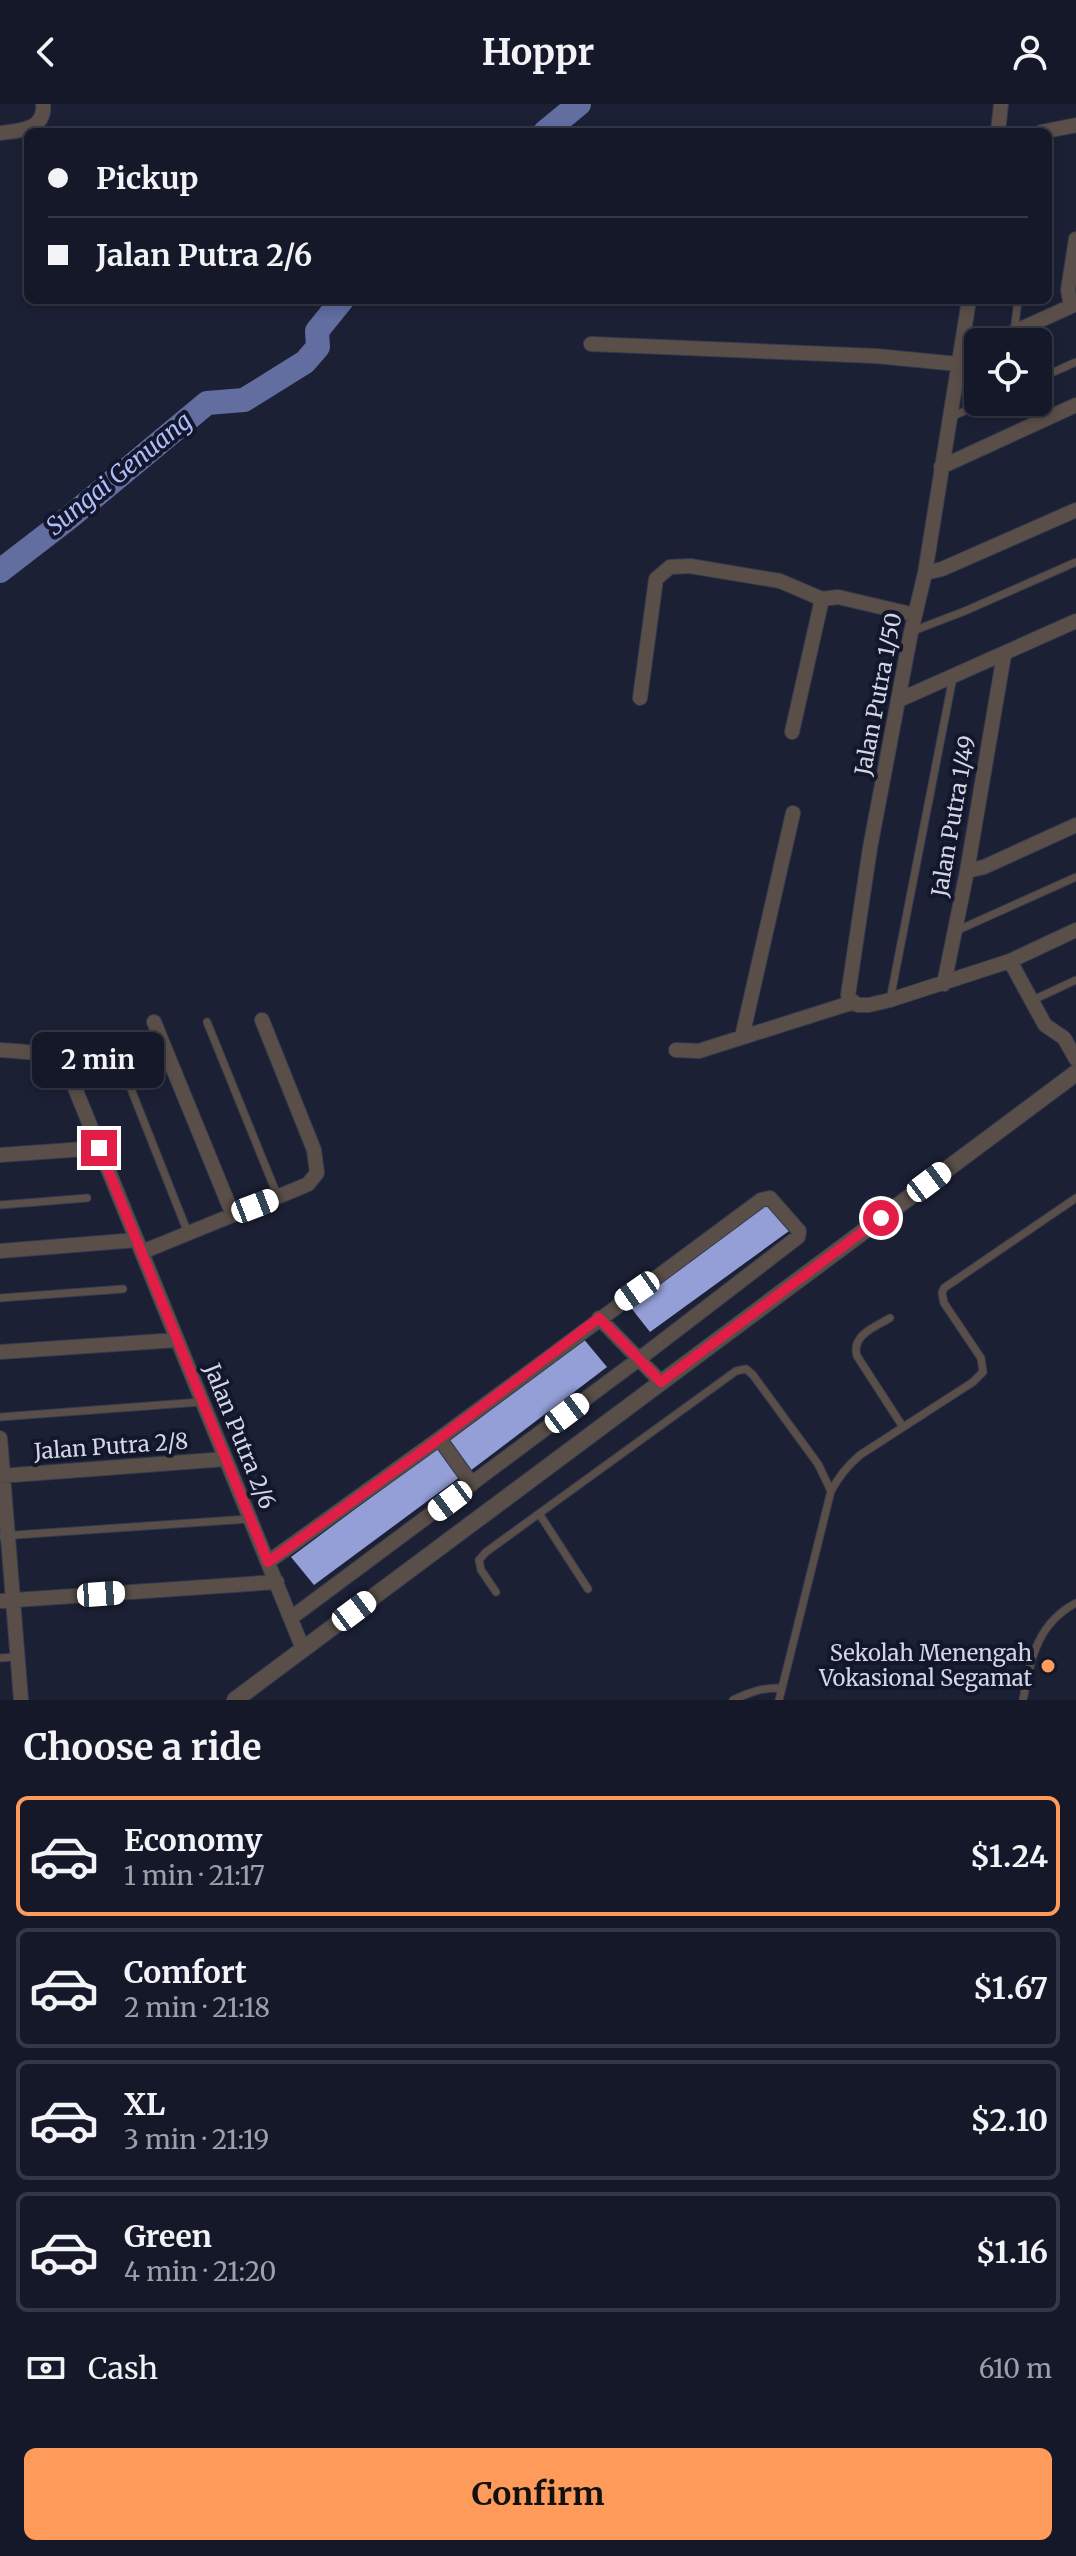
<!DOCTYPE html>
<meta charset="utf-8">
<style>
body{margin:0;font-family:Merriweather,serif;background:#222534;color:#f1f3f6;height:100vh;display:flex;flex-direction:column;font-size:30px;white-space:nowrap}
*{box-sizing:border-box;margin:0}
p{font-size:26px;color:#9da0a8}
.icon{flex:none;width:44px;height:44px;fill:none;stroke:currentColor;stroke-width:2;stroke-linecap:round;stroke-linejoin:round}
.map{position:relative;height:1596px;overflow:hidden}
.side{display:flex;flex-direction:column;background:#151828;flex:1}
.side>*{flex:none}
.top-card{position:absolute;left:24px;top:24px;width:1028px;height:176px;border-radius:12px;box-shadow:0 4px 12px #0003,0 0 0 2px #343745;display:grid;align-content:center;height:176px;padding:0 24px;background:#151828}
.tools{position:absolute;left:964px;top:224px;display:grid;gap:16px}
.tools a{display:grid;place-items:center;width:88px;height:88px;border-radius:12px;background:#151828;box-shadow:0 4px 12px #0003,0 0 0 2px #343745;font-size:40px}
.end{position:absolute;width:36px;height:36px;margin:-18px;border:10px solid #e11d48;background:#fff;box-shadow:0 0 0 4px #fff}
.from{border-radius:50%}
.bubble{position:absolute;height:56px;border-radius:12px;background:#151828;box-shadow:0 4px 12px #0003,0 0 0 2px #343745;font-size:26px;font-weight:700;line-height:56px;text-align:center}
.car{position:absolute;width:24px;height:48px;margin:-24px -12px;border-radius:10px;box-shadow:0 0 6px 2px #0007;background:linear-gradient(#fff 24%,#345 0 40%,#fff 0 76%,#345 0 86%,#fff 0)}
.top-card b{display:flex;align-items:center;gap:28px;height:76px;font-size:30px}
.top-card b+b{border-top:2px solid #343745}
.top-card i{width:20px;height:20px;background:#f1f3f6}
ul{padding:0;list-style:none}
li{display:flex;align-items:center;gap:24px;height:120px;margin:0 16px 12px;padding:0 8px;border:4px solid #343745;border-radius:12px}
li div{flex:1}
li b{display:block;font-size:30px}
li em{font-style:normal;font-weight:700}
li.on{border-color:#ff9b5a}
li>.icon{width:72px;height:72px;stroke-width:1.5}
h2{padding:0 24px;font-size:36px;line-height:96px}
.pay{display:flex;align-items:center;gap:20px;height:88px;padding:0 24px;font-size:30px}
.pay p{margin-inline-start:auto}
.primary-button{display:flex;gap:16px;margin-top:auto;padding:16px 24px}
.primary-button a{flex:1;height:92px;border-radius:12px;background:#ff9b5a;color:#111;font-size:32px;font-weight:700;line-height:92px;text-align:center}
header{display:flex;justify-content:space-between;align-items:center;height:104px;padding:0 24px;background:#151828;font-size:36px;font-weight:700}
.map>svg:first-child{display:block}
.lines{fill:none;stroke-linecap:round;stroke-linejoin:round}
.river{stroke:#626da0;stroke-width:24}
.building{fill:#939fd6}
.service-casing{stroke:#363a4e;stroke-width:9}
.minor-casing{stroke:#363a4e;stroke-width:16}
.tertiary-casing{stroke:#363a4e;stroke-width:18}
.service{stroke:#5a4f48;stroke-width:7}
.minor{stroke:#5a4f48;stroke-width:14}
.tertiary{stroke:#5a4f48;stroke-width:16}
.route{stroke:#e11d48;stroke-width:10}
.poi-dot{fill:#ff9b5a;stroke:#13172b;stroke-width:3}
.labels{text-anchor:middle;stroke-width:8;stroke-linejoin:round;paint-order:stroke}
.street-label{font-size:22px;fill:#d3d7e5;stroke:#13172b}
.poi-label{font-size:22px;fill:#d3d7e5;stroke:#13172b;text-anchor:end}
.water-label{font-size:24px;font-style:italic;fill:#aebcf9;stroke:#13172b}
</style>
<header><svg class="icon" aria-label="back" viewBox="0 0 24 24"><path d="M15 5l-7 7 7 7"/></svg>Hoppr<svg class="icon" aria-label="person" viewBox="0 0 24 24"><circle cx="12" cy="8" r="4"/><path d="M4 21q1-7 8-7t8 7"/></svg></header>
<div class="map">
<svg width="1076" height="1596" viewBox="0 0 1076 1596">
<rect width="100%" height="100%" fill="#1c2035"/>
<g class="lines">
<path class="river" d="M545,28l34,-28
M0,467l70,-54 137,-114 37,-3 61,-38 13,-15 -1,-16 25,-31"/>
</g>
<path class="building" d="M767,1097l22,30 -139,101 -22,-28z
M582,1233l25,30 -137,104 -23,-32z
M438,1343l22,30 -146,108 -23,-28z"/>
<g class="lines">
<g class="service-casing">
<path id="service" d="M1014,229l4,-33
M1038,275l38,-17
M951,313l34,-15
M913,527l52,-20 111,-49
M956,827l120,-54
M890,896l63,-323
M1033,896l43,-20
M207,918l71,175
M114,942l74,187
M0,1101l87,-7
M0,1194l123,-9
M890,1214c-15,9 -39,17 -33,38l46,71
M0,1313l201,-15
M540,1411l48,74
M0,1432l249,-17
M496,1488l-15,-22 -2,-10 7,-8 250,-181 10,-2 7,6 65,89 13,27
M0,1554l18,-1
M733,1596c17,-8 31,-13 49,-12
M779,1596l52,-209c8,-15 16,-25 29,-36l113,-73 10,-10 -2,-14 -37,-55 -2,-10 2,-5 132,-90
M1023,1596c8,-40 13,-76 53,-97"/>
</g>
<g class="minor-casing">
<path id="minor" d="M998,28l3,-28
M1041,28l35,-7
M0,29c19,-2 46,-3 43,-29
M969,196l-44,273 -14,59 -41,216 -22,147 3,6 7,4h11l21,-5 120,-39 66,-31
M1071,202l-3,-16 8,-51
M992,238l84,-38
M591,240l285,12 82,8
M961,245l17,-2
M941,363l135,-62
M925,469l17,-4 134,-59
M640,594l16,-119 14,-12 20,-1 90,15 42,18
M899,596l177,-79
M792,628l30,-133 16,-2 77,18
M967,767l17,-4 92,-42
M1010,857l35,64 19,13 12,21
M944,880l23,-113 37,-216
M154,918l79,193
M742,933l51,-224
M0,946c23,2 54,0 68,21l235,578
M676,946l23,1 155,-49
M0,1051l99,-7
M0,1147l137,-11
M142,1148l157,-64 9,-4 9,-11 -3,-23 -52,-130
M599,1214l62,64
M0,1248l177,-12
M0,1334l21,262
M0,1372l226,-17
M268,1458l168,-121h5l31,43
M0,1497l277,-19
M291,1514l348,-259 159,-122 1,-6 -29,-33 -9,2 -325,241"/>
</g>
<g class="tertiary-casing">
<path id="tertiary" d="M235,1596l841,-627"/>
</g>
<use href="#service" class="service"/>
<use href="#minor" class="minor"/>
<use href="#tertiary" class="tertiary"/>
</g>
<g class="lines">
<path class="route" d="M99,1044l169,414 164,-118 167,-126 62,64 220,-164"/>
</g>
<circle class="poi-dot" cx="1048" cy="1562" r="8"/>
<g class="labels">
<g class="street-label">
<text transform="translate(878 590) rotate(-79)" y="8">Jalan Putra 1/50</text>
<text transform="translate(953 712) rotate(-80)" y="8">Jalan Putra 1/49</text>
<text transform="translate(240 1332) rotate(68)" y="8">Jalan Putra 2/6</text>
<text transform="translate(111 1342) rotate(-4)" y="8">Jalan Putra 2/8</text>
</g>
<g class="poi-label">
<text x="1032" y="1557">Sekolah Menengah<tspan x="1032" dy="25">Vokasional Segamat</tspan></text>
</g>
<g class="water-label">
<text transform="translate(119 370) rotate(-39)" y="8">Sungai Genuang</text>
</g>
</g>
</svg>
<div class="tools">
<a><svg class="icon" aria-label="locate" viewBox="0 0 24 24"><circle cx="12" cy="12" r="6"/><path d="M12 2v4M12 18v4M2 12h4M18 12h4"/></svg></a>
</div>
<i class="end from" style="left:881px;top:1114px"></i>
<i class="end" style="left:99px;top:1044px"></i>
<div class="bubble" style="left:32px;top:928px;width:132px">2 min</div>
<i class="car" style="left:929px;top:1078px;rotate:53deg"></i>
<i class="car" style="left:255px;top:1102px;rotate:69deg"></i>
<i class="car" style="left:637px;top:1187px;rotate:235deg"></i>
<i class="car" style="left:567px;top:1309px;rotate:53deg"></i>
<i class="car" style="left:450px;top:1397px;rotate:233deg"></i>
<i class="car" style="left:101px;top:1490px;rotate:86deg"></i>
<i class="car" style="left:354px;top:1507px;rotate:53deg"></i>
<div class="top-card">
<b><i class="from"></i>Pickup</b>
<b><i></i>Jalan Putra 2/6</b>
</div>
</div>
<section class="side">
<h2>Choose a ride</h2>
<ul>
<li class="on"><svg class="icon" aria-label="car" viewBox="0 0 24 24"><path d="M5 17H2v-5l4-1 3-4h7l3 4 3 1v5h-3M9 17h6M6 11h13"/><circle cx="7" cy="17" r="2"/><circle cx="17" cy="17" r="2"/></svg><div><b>Economy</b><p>1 min · 21:17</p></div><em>$1.24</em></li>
<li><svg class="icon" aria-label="car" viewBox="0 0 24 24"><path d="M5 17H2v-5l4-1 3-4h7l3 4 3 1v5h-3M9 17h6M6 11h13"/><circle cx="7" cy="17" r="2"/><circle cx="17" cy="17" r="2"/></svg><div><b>Comfort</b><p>2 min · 21:18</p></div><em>$1.67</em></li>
<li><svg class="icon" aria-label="car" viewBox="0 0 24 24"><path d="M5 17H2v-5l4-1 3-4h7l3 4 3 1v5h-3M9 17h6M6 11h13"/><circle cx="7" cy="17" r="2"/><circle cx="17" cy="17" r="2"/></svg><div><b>XL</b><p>3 min · 21:19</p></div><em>$2.10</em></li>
<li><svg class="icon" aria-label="car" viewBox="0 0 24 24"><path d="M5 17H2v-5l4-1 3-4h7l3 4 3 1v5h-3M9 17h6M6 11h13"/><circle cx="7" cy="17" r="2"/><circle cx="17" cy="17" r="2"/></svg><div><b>Green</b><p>4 min · 21:20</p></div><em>$1.16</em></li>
</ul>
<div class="pay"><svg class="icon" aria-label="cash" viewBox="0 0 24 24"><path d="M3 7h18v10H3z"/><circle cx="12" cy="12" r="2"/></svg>Cash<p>610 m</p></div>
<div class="primary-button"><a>Confirm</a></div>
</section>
